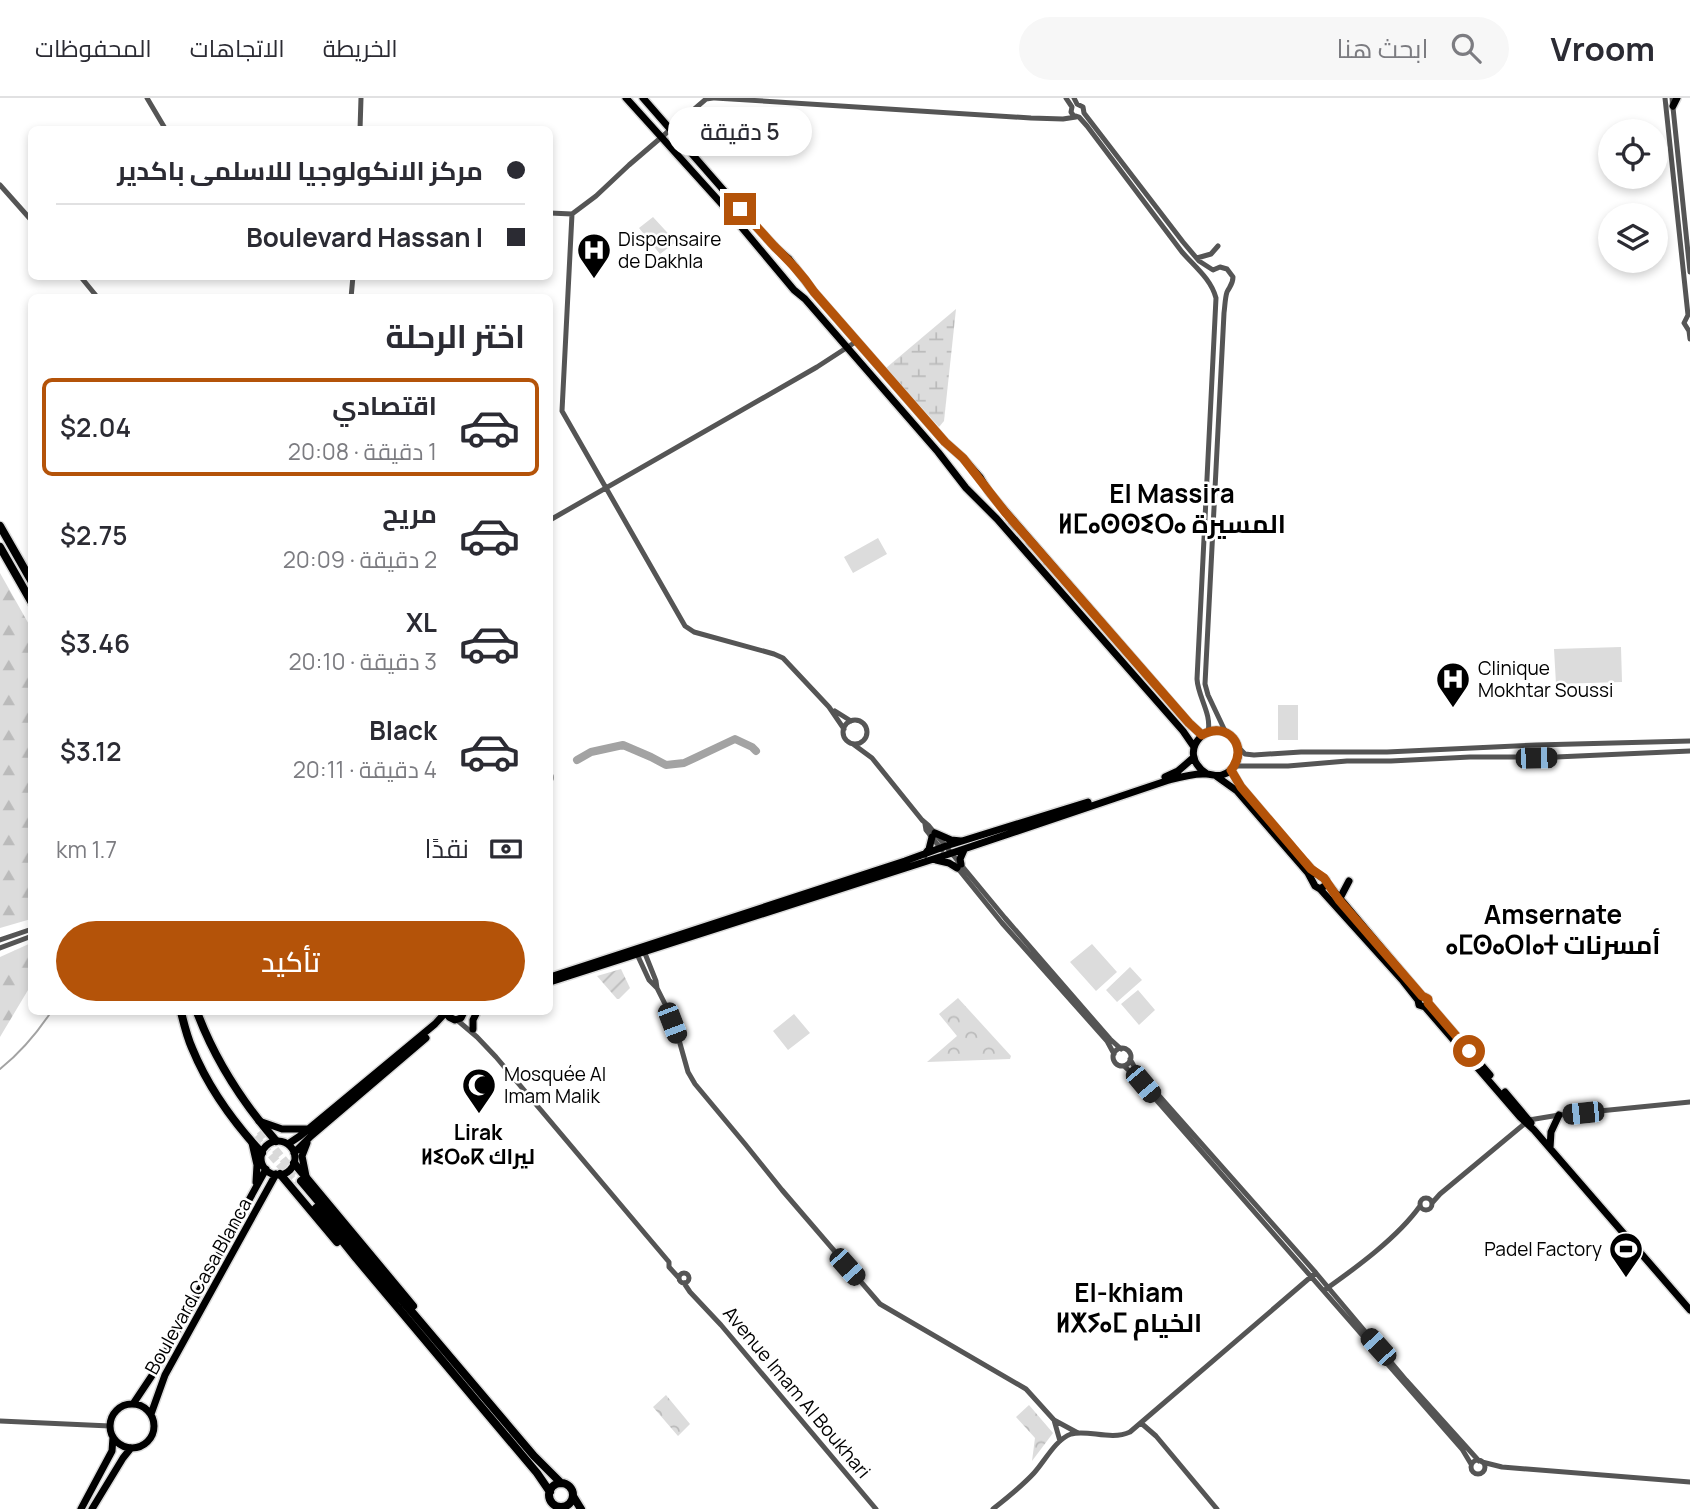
<!DOCTYPE html>
<html lang="ar">
<meta charset="utf-8">
<style>
body{margin:0;font-family:Manrope,Cairo,"Noto Sans Tifinagh",sans-serif;background:#f7f7f7;color:#2b2b33;direction:rtl;height:100vh;display:flex;flex-direction:column;font-size:26px;white-space:nowrap}
*{box-sizing:border-box;margin:0}
p{font-size:23px;color:#7c7c81}
.icon{flex:none;width:38px;height:38px;fill:none;stroke:currentColor;stroke-width:2;stroke-linecap:round;stroke-linejoin:round}
.map{position:relative;flex:1;overflow:hidden;direction:ltr}
.side{position:absolute;left:28px;top:196px;width:525px;height:721px;display:flex;flex-direction:column;background:#fff;border-radius:10px;box-shadow:0 4px 10px #0003;direction:rtl}
.side>*{flex:none}
.banner{position:absolute;left:28px;top:28px;width:525px;height:154px;border-radius:10px;box-shadow:0 4px 10px #0003;direction:rtl;display:grid;align-content:center;height:154px;padding:0 28px;background:#fff}
.tools{position:absolute;left:1598px;top:21px;display:grid;gap:14px}
.tools a{display:grid;place-items:center;width:70px;height:70px;border-radius:50%;background:#fff;box-shadow:0 4px 10px #0003;font-size:35px}
.end{position:absolute;width:32px;height:32px;margin:-16px;border:9px solid #b45309;background:#fff;box-shadow:0 0 0 4px #fff}
.from{border-radius:50%}
.bubble{position:absolute;height:49px;border-radius:24px;background:#fff;box-shadow:0 4px 10px #0003;font-size:23px;font-weight:600;line-height:49px;text-align:center;direction:rtl}
.car{position:absolute;width:21px;height:42px;margin:-21px -10px;border-radius:9px;box-shadow:0 0 5px 2px #0007;background:linear-gradient(#222 24%,#8ab4d8 0 40%,#222 0 76%,#8ab4d8 0 86%,#222 0)}
.banner b{display:flex;align-items:center;gap:24px;height:66px;font-size:26px}
.banner b+b{border-top:2px solid #e1e1e2}
.banner i{width:18px;height:18px;background:#2b2b33}
ul{padding:0;list-style:none}
li{display:flex;align-items:center;gap:21px;height:98px;margin:0 14px 10px;padding:0 14px;border:4px solid transparent;border-radius:10px}
li div{flex:1}
li b{display:block;font-size:26px}
li em{font-style:normal;font-weight:600}
li.current{border-color:#b45309}
li>.icon{width:63px;height:63px;stroke-width:1.5}
h2{padding:0 28px;font-size:32px;line-height:84px}
.pay{display:flex;align-items:center;gap:18px;height:77px;padding:0 28px;font-size:26px}
.pay p{margin-inline-start:auto}
.primary-button{display:flex;gap:14px;margin-top:auto;padding:14px 28px}
.primary-button a{flex:1;height:80px;border-radius:42px;background:#b45309;color:#fff;font-size:28px;font-weight:600;line-height:80px;text-align:center}
header{display:flex;align-items:center;gap:42px;box-sizing:border-box;height:98px;padding:0 35px;background:#fff;border-bottom:2px solid #e1e1e2}
header strong{font-size:33px}
nav{display:flex;gap:38px;margin-inline-start:auto;font-size:24px}
.search{width:490px;height:63px;background:#f7f7f7;display:flex;align-items:center;gap:18px;box-sizing:border-box;padding:0 24px;border-radius:38px;color:#7c7c81;font-size:26px}
.map>svg:first-child{display:block}
.forest{fill:url(#forest-firs)}
.wetland{fill:url(#wetland-marsh)}
.park{fill:url(#park-crowns)}
.garden{fill:url(#garden-furrows)}
.pitch{fill:#dcdcdc}
.lines{fill:none;stroke-linecap:round;stroke-linejoin:round}
.stream{stroke:#a3a3a3;stroke-width:2}
.river{stroke:#a3a3a3;stroke-width:8}
.highway-tunnel{stroke:#d9d9d9;stroke-width:8;stroke-dasharray:8 4;stroke-linecap:butt}
.major-casing{stroke:#dbdbdb;stroke-width:10}
.highway-casing{stroke:#dbdbdb;stroke-width:11}
.minor{stroke:#555;stroke-width:5}
.major{stroke:#000;stroke-width:7}
.highway{stroke:#000;stroke-width:8}
.route{stroke:#b45309;stroke-width:9}
.labels{text-anchor:middle;stroke-width:5;stroke-linejoin:round;paint-order:stroke}
.poi-label{font-size:19px;fill:#000;stroke:#fff;text-anchor:start}
.street-label{font-size:19px;fill:#000;stroke:#fff}
.neighbourhood-label{font-size:21px;font-weight:bold;fill:#000;stroke:#fff}
.district-label{font-size:26px;font-weight:bold;fill:#000;stroke:#fff}
</style>
<header>
<strong>Vroom</strong>
<div class="search"><svg class="icon" aria-label="search" viewBox="0 0 24 24"><circle cx="10" cy="10" r="6"/><path d="M15 15l6 6"/></svg>ابحث هنا</div>
<nav><a>الخريطة</a><a>الاتجاهات</a><a>المحفوظات</a></nav>
</header>
<div class="map">
<svg width="1690" height="1411" viewBox="0 0 1690 1411">
<defs>
<pattern id="forest-firs" width="22" height="20" patternUnits="userSpaceOnUse" patternTransform="scale(1.75)"><rect width="22" height="20" fill="#dcdcdc"/><path d="M5 1l3.5 6h-7zM16 11l3.5 6h-7z" fill="#bbb"/></pattern>
<pattern id="wetland-marsh" width="20" height="14" patternUnits="userSpaceOnUse" patternTransform="scale(1.75)"><rect width="20" height="14" fill="#dcdcdc"/><path d="M1 5h8M5 5V1M11 12h8M15 12V8" fill="none" stroke="#bbb"/></pattern>
<pattern id="park-crowns" width="20" height="18" patternUnits="userSpaceOnUse" patternTransform="scale(1.75)"><rect width="20" height="18" fill="#dcdcdc"/><path d="M2 6a3 3 0 1 1 6 0M12 15a3 3 0 1 1 6 0" fill="none" stroke="#bbb"/></pattern>
<pattern id="garden-furrows" width="10" height="10" patternUnits="userSpaceOnUse" patternTransform="scale(1.75)"><rect width="10" height="10" fill="#dcdcdc"/><path d="M-1 1l2-2M0 10L10 0M9 11l2-2" fill="none" stroke="#bbb"/></pattern>
</defs>
<rect width="100%" height="100%" fill="#fff"/>
<path class="forest" d="M1006,421l184,211 -3,2 -184,-211z
M0,475l31,55v291l-31,9z
M31,845v42l-31,52v-80z"/>
<path class="wetland" d="M956,211l-12,112 -5,6 -53,-59z"/>
<path class="park" d="M958,900l53,58 -1,3 -83,3 30,-26 -18,-22z
M666,1297l24,29 -12,12 -25,-29z
M1029,1307l24,28 -21,28 3,-23 -19,-21z"/>
<path class="garden" d="M621,871l9,19 -11,11h-2l-20,-23z"/>
<path class="pitch" d="M653,119l23,25 -16,12 -21,-26z
M878,440l9,16 -34,19 -9,-16z
M1621,549l1,35 -66,2 -2,-35z
M1278,607h20v35h-20z
M1092,846l25,28 -21,19 -26,-29z
M1130,869l12,13 -25,22 -11,-12z
M1138,892l17,20 -16,15 -18,-21z
M794,916l16,19 -22,17 -15,-19z"/>
<g class="lines">
<path class="stream" d="M0,971c20,-16 37,-36 51,-57"/>
<path class="river" d="M577,662l14,-8 32,-7 28,12 15,8 18,-2 51,-24 17,8 4,4
M550,680v-1"/>
<path class="highway-tunnel" d="M260,1033l41,50
M255,1039l43,48"/>
<g class="major-casing">
<path id="major" d="M626,0l102,113 66,79 11,9 133,153 28,36 31,31 186,212 11,16
M643,0l97,111 36,39 13,11 25,33 131,150 18,16 17,19 9,15 18,21 182,210 13,12
M1673,8l4,-8
M1231,672l10,17 50,59
M1216,678l21,15 71,82 7,13 5,3 83,92 15,19 1,5 6,2 3,-4v-4l-3,-2h-4l-3,3
M1165,679l13,-6 15,-13
M935,735l16,7 10,1
M925,756l4,-5 3,-12
M936,762l13,3 8,5
M1306,765l8,9 12,8v5l-6,4
M961,766l-1,-5 4,-9
M1327,785l95,113
M1339,802l10,-19
M550,879l355,-116 41,-15 142,-44
M550,884l396,-127 223,-75c11,-3 25,-7 37,-6 6,0 10,3 16,1 16,-5 21,-24 12,-36 -21,-26 -62,12 -27,35
M1428,905l62,72
M1425,909l95,110 14,13 156,180
M473,931v-9l4,-8
M1505,994l26,31
M259,1023l23,8h26
M261 1060a17 17 0 1 1 34 0a17 17 0 1 1-34 0Z
M252,1045l5,22 -1,17
M288,1046l12,-8 135,-112 11,-12 3,5 6,3 6,-2 3,-6
M1550,1050l1,-16 8,-17
M294,1055l17,-17 115,-98
M306,1078l-4,-20 5,-13
M133,1306l22,-33 111,-202
M110 1328a22 22 0 1 1 44 0a22 22 0 1 1-44 0Z
M151,1316l14,-39 111,-201
M81,1411l31,-58 1,-14
M92,1411l31,-51 8,-10"/>
</g>
<g class="highway-casing">
<path id="highway" d="M0,428l32,56
M0,449l32,56
M181,914c3,12 6,25 11,36 16,39 42,75 70,105
M197,914c18,48 45,90 79,129
M294,1065l119,143
M280,1076l57,68
M301,1083l233,275 27,27
M316,1110l40,50 181,215 13,19
M549 1397a12 12 0 1 1 24 0a12 12 0 1 1-24 0Z
M573,1398l8,13"/>
</g>
<path class="minor" d="M147,0l19,32
M715,0l316,20 32,1 13,-2
M1066,0l6,9 -1,5 2,3 6,2 8,9 95,126c13,15 29,27 34,46l-19,381c1,18 15,35 11,53
M1074,0l3,6 6,3 1,6 99,129 16,19 14,9 7,-3 7,2 6,8c0,7 -3,9 -6,15 -2,6 -2,14 -3,21l-19,371 3,11 18,38
M1665,0l23,217 -4,8 5,8 1,8
M1672,0l18,174
M360,32l1,-32
M0,87l32,36
M550,115l22,1
M572,116l-10,197 123,215 9,6 80,22 9,4 46,49 15,22
M572,116l24,-18 33,-31 77,-66 7,-1
M1197,160l14,-4 7,-8
M80,178l18,22
M351,200l2,-22
M550,422l267,-153 40,-26
M835,613l16,10
M843 634a12 12 0 1 1 24 0a12 12 0 1 1-24 0Z
M853,646l19,14 50,62 7,6 76,92 105,121 11,10
M1238,649l7,7 9,1 47,-3h86l149,-7 154,-4
M1235,668h53l59,-5h44l79,-4h86l134,-6
M925,726l1,6 16,20
M955,767l47,58 105,118 7,13
M0,842l32,-11
M0,850l32,-12
M644,853l12,30 1,7
M636,854l13,28 8,8 11,22 11,30 9,32 7,12 50,60 37,46 98,114 146,85 28,31 24,13
M457,922l20,17 19,20 151,179 22,26v5l10,11
M1113 959a9 9 0 1 1 18 0a9 9 0 1 1-18 0Z
M1130,961l5,9 11,13 170,192 90,107 73,81
M1124,968l14,13 324,370 9,15
M1420 1106a6 6 0 1 1 12 0a6 6 0 1 1-12 0Z
M1432,1105l8,-9 89,-74 30,-5 131,-13
M679 1180a5 5 0 1 1 10 0a5 5 0 1 1-10 0Z
M684,1185l6,9 31,33 155,184
M1326,1191c31,-22 72,-52 94,-83
M1054,1322l6,21
M0,1323l110,5
M1141,1325l15,13 61,73
M1471 1369a7 7 0 1 1 14 0a7 7 0 1 1-14 0Z
M1482,1364l20,5 188,15
M993,1411c14,-11 29,-23 41,-36 11,-12 21,-33 37,-39 17,-5 39,7 59,-2l183,-157"/>
<use href="#major" class="major"/>
<use href="#highway" class="highway"/>
</g>
<g class="lines">
<path class="route" d="M740,111c12,12 23,25 34,37 15,15 28,28 40,46l131,150 18,16 42,54 184,211 13,12c25,-15 48,12 29,35l10,17 70,82 13,9 15,22 83,96 6,3v4l41,48"/>
</g>
<defs>
<g id="hospital-pin" transform="scale(1.75)"><path d="M0 17L-7.5 6A9.5 9.5 0 1 1 7.5 6Z" fill="#000" stroke="#fff"/><path d="M-5-5h3v3.5h4V-5h3V5h-3V1.5h-4V5h-3Z" fill="#fff"/></g>
<g id="mosque-pin" transform="scale(1.75)"><path d="M0 17L-7.5 6A9.5 9.5 0 1 1 7.5 6Z" fill="#000" stroke="#fff"/><path d="M3.5-4.9A6 6 0 1 0 3.5 4.9A5 5 0 1 1 3.5-4.9Z" fill="#fff"/></g>
<g id="stadium-pin" transform="scale(1.75)"><path d="M0 17L-7.5 6A9.5 9.5 0 1 1 7.5 6Z" fill="#000" stroke="#fff"/><path d="M0-5a6.5 5 0 1 0 0 10a6.5 5 0 1 0 0-10ZM-3.5-1.8h7v3.6h-7Z" fill="#fff"/></g>
</defs>
<g fill-rule="evenodd">
<use href="#hospital-pin" x="594" y="152"/>
<use href="#hospital-pin" x="1453" y="581"/>
<use href="#mosque-pin" x="479" y="987"/>
<use href="#stadium-pin" x="1626" y="1151"/>
</g>
<g class="labels">
<g class="poi-label">
<text x="618" y="148">Dispensaire<tspan x="618" dy="22">de Dakhla</tspan></text>
<text x="1478" y="577">Clinique<tspan x="1478" dy="22">Mokhtar Soussi</tspan></text>
<text x="504" y="983">Mosquée Al<tspan x="504" dy="22">Imam Malik</tspan></text>
<text x="1602" y="1158" text-anchor="end">Padel Factory</text>
</g>
<g class="street-label">
<text transform="translate(198 1188) rotate(-61)" y="7">Boulevard Casa Blanca</text>
<text transform="translate(797 1294) rotate(50)" y="7">Avenue Imam Al Boukhari</text>
</g>
<g class="neighbourhood-label">
<text x="478" y="1042">Lirak<tspan x="478" dy="24">ⵍⵉⵔⴰⴽ ليراك</tspan></text>
</g>
<g class="district-label">
<text x="1172" y="405">El Massira<tspan x="1172" dy="30">ⵍⵎⴰⵙⵙⵉⵔⴰ المسيرة</tspan></text>
<text x="1553" y="826">Amsernate<tspan x="1553" dy="30">ⴰⵎⵙⴰⵔⵏⴰⵜ أمسرنات</tspan></text>
<text x="1129" y="1204">El-khiam<tspan x="1129" dy="30">ⵍⵅⵢⴰⵎ الخيام</tspan></text>
</g>
</g>
</svg>
<div class="tools">
<a><svg class="icon" aria-label="locate" viewBox="0 0 24 24"><circle cx="12" cy="12" r="6"/><path d="M12 2v4M12 18v4M2 12h4M18 12h4"/></svg></a>
<a><svg class="icon" aria-label="layers" viewBox="0 0 24 24"><path d="M12 4l9 5-9 5-9-5zM3 14l9 5 9-5"/></svg></a>
</div>
<i class="end from" style="left:1469px;top:953px"></i>
<i class="end" style="left:740px;top:111px"></i>
<div class="bubble" style="left:668px;top:9px;width:144px">5 دقيقة</div>
<i class="car" style="left:1536px;top:660px;rotate:89deg"></i>
<i class="car" style="left:672px;top:925px;rotate:159deg"></i>
<i class="car" style="left:1143px;top:986px;rotate:140deg"></i>
<i class="car" style="left:1583px;top:1015px;rotate:264deg"></i>
<i class="car" style="left:847px;top:1169px;rotate:138deg"></i>
<i class="car" style="left:1378px;top:1249px;rotate:318deg"></i>
<div class="banner">
<b><i class="from"></i>مركز الانكولوجيا للاسلمى باكدير</b>
<b><i></i>Boulevard Hassan I</b>
</div>
<section class="side">
<h2>اختر الرحلة</h2>
<ul>
<li class="current"><svg class="icon" aria-label="car" viewBox="0 0 24 24"><path d="M5 17H2v-5l4-1 3-4h7l3 4 3 1v5h-3M9 17h6M6 11h13"/><circle cx="7" cy="17" r="2"/><circle cx="17" cy="17" r="2"/></svg><div><b>اقتصادي</b><p>1 دقيقة · 20:08</p></div><em>$2.04</em></li>
<li><svg class="icon" aria-label="car" viewBox="0 0 24 24"><path d="M5 17H2v-5l4-1 3-4h7l3 4 3 1v5h-3M9 17h6M6 11h13"/><circle cx="7" cy="17" r="2"/><circle cx="17" cy="17" r="2"/></svg><div><b>مريح</b><p>2 دقيقة · 20:09</p></div><em>$2.75</em></li>
<li><svg class="icon" aria-label="car" viewBox="0 0 24 24"><path d="M5 17H2v-5l4-1 3-4h7l3 4 3 1v5h-3M9 17h6M6 11h13"/><circle cx="7" cy="17" r="2"/><circle cx="17" cy="17" r="2"/></svg><div><b>XL</b><p>3 دقيقة · 20:10</p></div><em>$3.46</em></li>
<li><svg class="icon" aria-label="car" viewBox="0 0 24 24"><path d="M5 17H2v-5l4-1 3-4h7l3 4 3 1v5h-3M9 17h6M6 11h13"/><circle cx="7" cy="17" r="2"/><circle cx="17" cy="17" r="2"/></svg><div><b>Black</b><p>4 دقيقة · 20:11</p></div><em>$3.12</em></li>
</ul>
<div class="pay"><svg class="icon" aria-label="cash" viewBox="0 0 24 24"><path d="M3 7h18v10H3z"/><circle cx="12" cy="12" r="2"/></svg>نقدًا<p>1.7 km</p></div>
<div class="primary-button"><a>تأكيد</a></div>
</section>
</div>
